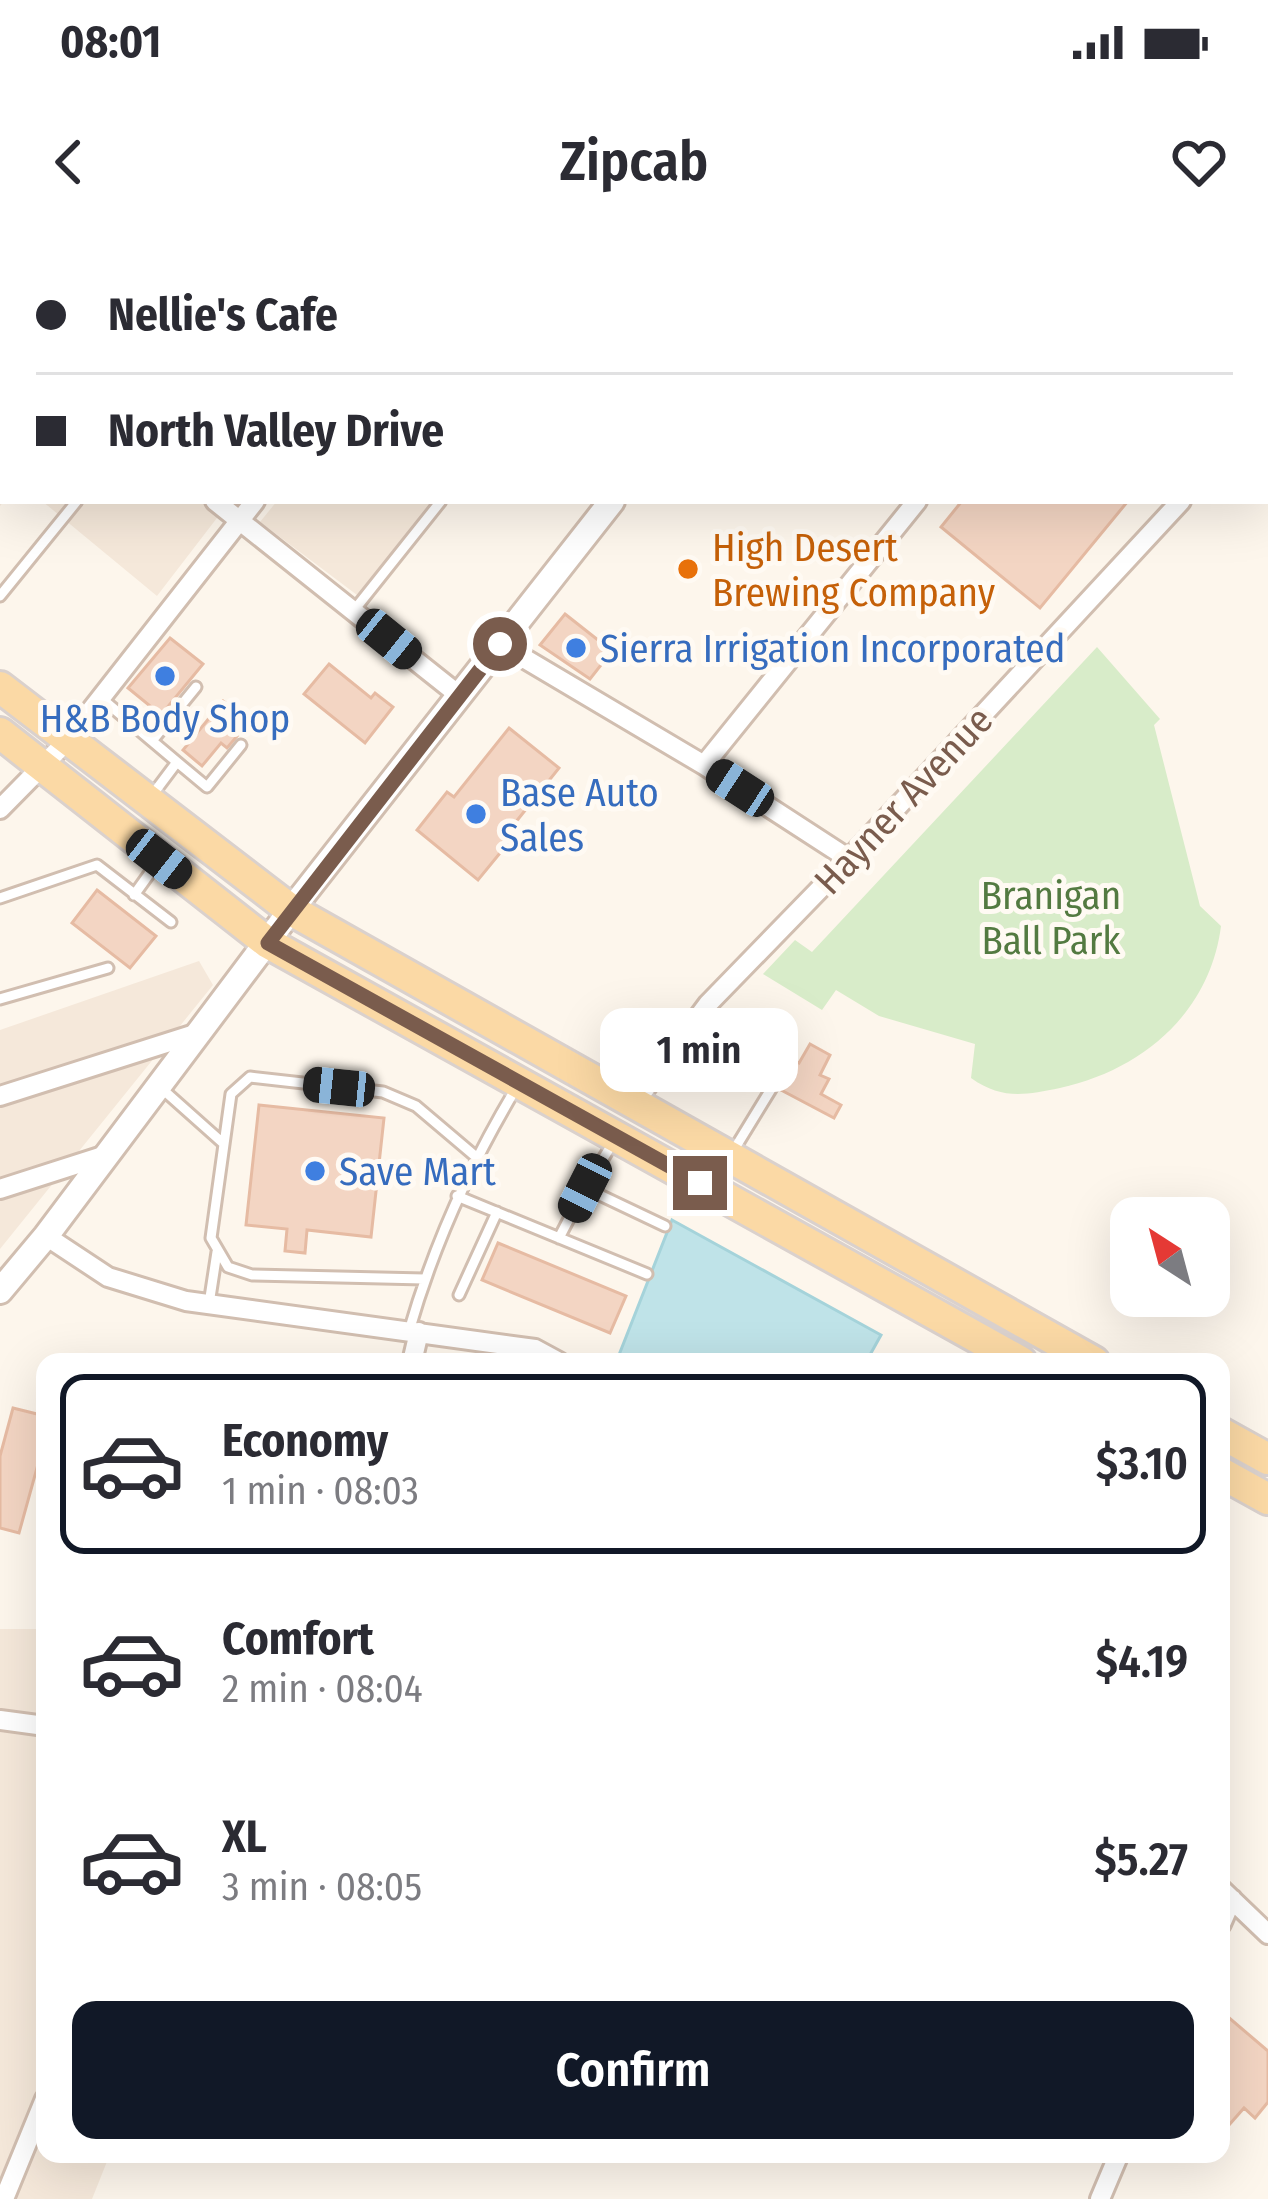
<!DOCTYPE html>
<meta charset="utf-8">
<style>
body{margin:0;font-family:"Fira Sans Condensed",sans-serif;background:#f2f2f3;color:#2b2b33;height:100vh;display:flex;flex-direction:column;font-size:45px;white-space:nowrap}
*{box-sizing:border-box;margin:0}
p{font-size:39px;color:#7c7c81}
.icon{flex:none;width:66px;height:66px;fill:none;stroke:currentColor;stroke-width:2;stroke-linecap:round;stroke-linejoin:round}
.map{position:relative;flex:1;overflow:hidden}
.side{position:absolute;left:36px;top:1113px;width:1194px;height:810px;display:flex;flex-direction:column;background:#fff;border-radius:24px;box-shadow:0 12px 48px #0002}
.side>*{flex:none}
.banner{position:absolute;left:0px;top:0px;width:1269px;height:264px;box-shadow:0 12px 48px #0002;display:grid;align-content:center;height:264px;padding:0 36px;background:#fff}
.needle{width:78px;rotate:324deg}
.controls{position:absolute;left:1110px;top:957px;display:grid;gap:24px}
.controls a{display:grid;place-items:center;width:120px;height:120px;border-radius:24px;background:#fff;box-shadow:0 12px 48px #0002;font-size:60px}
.end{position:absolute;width:54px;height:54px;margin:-27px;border:15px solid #7a5c4d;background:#fff;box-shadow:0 0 0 6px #fff}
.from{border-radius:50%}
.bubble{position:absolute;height:84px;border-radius:24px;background:#fff;box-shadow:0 12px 48px #0002;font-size:39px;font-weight:600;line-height:84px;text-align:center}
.car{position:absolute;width:36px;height:72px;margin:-36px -18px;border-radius:15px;box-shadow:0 0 9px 3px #0007;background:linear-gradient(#222 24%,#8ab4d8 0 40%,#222 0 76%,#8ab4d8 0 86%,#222 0)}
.banner b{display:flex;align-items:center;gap:42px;height:114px;font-size:45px}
.banner b+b{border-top:3px solid #e1e1e2}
.banner i{width:30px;height:30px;background:#2b2b33}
ul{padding:21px 0 0;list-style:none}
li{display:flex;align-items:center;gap:36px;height:180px;margin:0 24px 18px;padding:0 12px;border:6px solid transparent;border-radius:24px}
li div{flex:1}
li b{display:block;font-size:45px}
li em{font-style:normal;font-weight:600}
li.current{border-color:#111827}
li>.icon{width:108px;height:108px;stroke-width:1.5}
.action{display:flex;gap:24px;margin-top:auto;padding:24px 36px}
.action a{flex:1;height:138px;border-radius:24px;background:#111827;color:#fff;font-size:48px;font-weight:600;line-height:138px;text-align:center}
.status{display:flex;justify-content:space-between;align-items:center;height:84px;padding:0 60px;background:#fff;direction:ltr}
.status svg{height:33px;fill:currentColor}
header{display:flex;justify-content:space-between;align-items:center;height:156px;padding:0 36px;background:#fff;font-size:54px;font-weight:600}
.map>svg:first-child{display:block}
.residential{fill:#f5e8da}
.education{fill:#f3e8fa}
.green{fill:#d8ecc9}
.water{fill:#bfe3e8;stroke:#a5d3da;stroke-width:3}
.building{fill:#f3d5c3;stroke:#e6bba3;stroke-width:3}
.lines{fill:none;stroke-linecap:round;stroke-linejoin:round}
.service-casing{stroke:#d1beb0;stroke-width:15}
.minor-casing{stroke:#d1beb0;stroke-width:24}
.tertiary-casing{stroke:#d1beb0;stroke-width:30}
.primary-casing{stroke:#dad1cd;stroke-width:36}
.service{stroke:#fff;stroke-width:9}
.minor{stroke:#fff;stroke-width:18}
.tertiary{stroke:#fff;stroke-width:24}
.primary{stroke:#fbd9a5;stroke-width:30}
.route{stroke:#7a5c4d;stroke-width:15}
.food-dot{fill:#e8710a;stroke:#fffaf3;stroke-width:4.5}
.shop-dot{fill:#3f7fe0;stroke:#fffaf3;stroke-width:4.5}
.labels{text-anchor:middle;stroke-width:10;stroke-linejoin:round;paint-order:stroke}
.food-label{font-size:39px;fill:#c56008;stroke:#fffaf3;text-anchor:start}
.shop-label{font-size:39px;fill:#366cbe;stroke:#fffaf3;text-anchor:start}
.street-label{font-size:39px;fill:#7a5c4d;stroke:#fffaf3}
.park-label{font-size:39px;fill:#537a41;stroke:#fffaf3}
</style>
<div class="status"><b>08:01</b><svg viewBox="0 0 49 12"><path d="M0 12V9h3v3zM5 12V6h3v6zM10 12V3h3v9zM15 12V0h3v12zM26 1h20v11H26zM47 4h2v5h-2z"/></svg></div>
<header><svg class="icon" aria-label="back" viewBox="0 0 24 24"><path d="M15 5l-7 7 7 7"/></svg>Zipcab<svg class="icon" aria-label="heart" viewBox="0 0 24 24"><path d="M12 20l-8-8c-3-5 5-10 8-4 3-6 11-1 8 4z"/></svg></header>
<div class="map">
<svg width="1268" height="1959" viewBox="0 0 1268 1959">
<rect width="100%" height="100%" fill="#fdf6ec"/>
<path class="residential" d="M0,0l114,3h-111l1,258 -4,5z
M42,261h188l-73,95z
M277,261h163l-79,97 -101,-76z
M199,721l14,24 -213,264v-219z
M0,1389h45v525h65l-18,45h-92z"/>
<path class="education" d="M121,0h320l-323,3z"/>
<path class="green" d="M1097,407l63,72 -6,6 46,181 21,20c-11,87 -79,144 -161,162 -35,7 -58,12 -89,-10l4,-34 -96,-28 -43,-26 -14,20 -59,-36 32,-34 17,12z"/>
<path class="water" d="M672,980l209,115 -15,27 -249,-2z"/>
<path class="building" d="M962,261h166l-88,107 -99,-81z
M565,374l47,37 -22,28 -50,-34z
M170,398l33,26 -42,51 -33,-27z
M329,424l42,34 4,-5 18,14 -28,36 -61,-49z
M223,461l26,21 -22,26 -6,-5 -19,23 -19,-16z
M509,488l50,40 -56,70 6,4 -31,38 -61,-50 30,-38 7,5z
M97,650l59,46 -26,32 -58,-45z
M810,804l20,11 -10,20 9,4 -8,15 20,11 -7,13 -53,-28 -4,-12 -16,1 4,-7 -7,-4 8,-16 8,4 3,-5 22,12z
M259,865l125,13 -13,119 -64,-7 -2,23 -20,-2 2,-22 -41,-4z
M498,1003l128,53 -16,37 -128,-53z
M13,1168l32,8v23l-26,94 -19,-5v-72z
M1221,1771l47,40v51l-13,16 -11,-10 -23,26z"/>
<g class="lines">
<g class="service-casing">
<path id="service" d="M646,3l2,-3
M0,356l77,-95
M355,369l86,-108
M101,458l76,64 -27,36
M152,501l44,-54
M177,522l30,25 34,-42
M134,655l23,-32
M0,658l97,-33 74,57
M0,759l108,-31
M160,847l64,57
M732,913l41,-67
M585,948l29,-47
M457,956l190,78
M559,998l26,-50 80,38
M424,1039l-172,-4 -24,-8 -17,-29 20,-144 19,-17 133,15 33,14 59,50
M459,1055l38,-83
M209,1064l8,-52
M409,1091c25,-87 60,-164 106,-241"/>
</g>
<g class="minor-casing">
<path id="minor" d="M790,0l4,3
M963,0l4,3
M105,3l2,-3
M470,3l2,-3
M0,98l3,3
M0,130l3,-3
M1266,170l2,-2
M215,261l245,195
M500,404l204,121 145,94
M704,525l213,-264
M0,569l67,-68 188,-240
M0,856l201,-64
M633,865l75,-101 141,-145 332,-358
M0,949l109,-35
M46,996l62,41 78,24 349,48 24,13
M412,1122l7,-30
M0,1480l45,6
M1221,1649l47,45
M1221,1684l11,-25
M4,1959l41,-100
M1100,1959l19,-45"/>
</g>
<g class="tertiary-casing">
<path id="tertiary" d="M822,3l3,-3
M0,1051l46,-55 245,-326 321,-409"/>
</g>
<g class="primary-casing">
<path id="primary" d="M0,447l291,223 803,452
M0,493l268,210 753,419
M1221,1193l47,26
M1221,1233l47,26"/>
</g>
<use href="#service" class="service"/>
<use href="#minor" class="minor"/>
<use href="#tertiary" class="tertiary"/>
<use href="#primary" class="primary"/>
</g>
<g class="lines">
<path class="route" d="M500,404l-232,299 432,240"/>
</g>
<circle class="food-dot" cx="688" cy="329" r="12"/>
<g class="shop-dot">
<circle cx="576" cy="408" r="12"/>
<circle cx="165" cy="436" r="12"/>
<circle cx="476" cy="574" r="12"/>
<circle cx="315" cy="931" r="12"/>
</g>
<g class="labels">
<g class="food-label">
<text x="712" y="321">High Desert<tspan x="712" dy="45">Brewing Company</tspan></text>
</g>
<g class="shop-label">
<text x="600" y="422">Sierra Irrigation Incorporated</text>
<text x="165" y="492" text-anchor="middle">H&amp;B Body Shop</text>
<text x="500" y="566">Base Auto<tspan x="500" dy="45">Sales</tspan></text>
<text x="339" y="945">Save Mart</text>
</g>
<g class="street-label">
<text transform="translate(903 560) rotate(-47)" y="14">Hayner Avenue</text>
</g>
<g class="park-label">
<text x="1051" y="669">Branigan<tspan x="1051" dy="45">Ball Park</tspan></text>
</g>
</g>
</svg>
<div class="controls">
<a><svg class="needle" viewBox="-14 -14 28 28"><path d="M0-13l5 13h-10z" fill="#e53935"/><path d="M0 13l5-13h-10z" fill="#7c7c81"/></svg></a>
</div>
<i class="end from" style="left:500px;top:404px"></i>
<i class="end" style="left:700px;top:943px"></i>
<div class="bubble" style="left:600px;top:768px;width:198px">1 min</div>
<i class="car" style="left:389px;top:399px;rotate:129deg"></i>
<i class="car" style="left:740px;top:548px;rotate:303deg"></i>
<i class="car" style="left:159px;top:619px;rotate:128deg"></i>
<i class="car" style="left:339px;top:847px;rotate:276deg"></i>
<i class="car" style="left:585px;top:948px;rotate:207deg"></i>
<div class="banner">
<b><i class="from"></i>Nellie's Cafe</b>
<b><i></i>North Valley Drive</b>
</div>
<section class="side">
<ul>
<li class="current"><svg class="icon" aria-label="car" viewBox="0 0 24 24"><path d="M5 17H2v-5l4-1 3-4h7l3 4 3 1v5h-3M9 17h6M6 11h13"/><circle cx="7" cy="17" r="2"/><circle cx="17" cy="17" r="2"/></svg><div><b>Economy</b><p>1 min · 08:03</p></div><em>$3.10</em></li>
<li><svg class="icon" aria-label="car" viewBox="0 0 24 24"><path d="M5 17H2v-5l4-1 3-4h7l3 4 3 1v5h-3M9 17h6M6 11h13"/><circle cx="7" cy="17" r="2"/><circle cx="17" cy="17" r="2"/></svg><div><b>Comfort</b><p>2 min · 08:04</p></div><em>$4.19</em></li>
<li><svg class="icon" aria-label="car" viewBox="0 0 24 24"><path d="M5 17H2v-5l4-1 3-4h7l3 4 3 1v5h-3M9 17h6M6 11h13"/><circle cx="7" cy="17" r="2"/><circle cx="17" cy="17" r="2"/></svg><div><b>XL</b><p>3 min · 08:05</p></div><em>$5.27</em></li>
</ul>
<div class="action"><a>Confirm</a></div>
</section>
</div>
